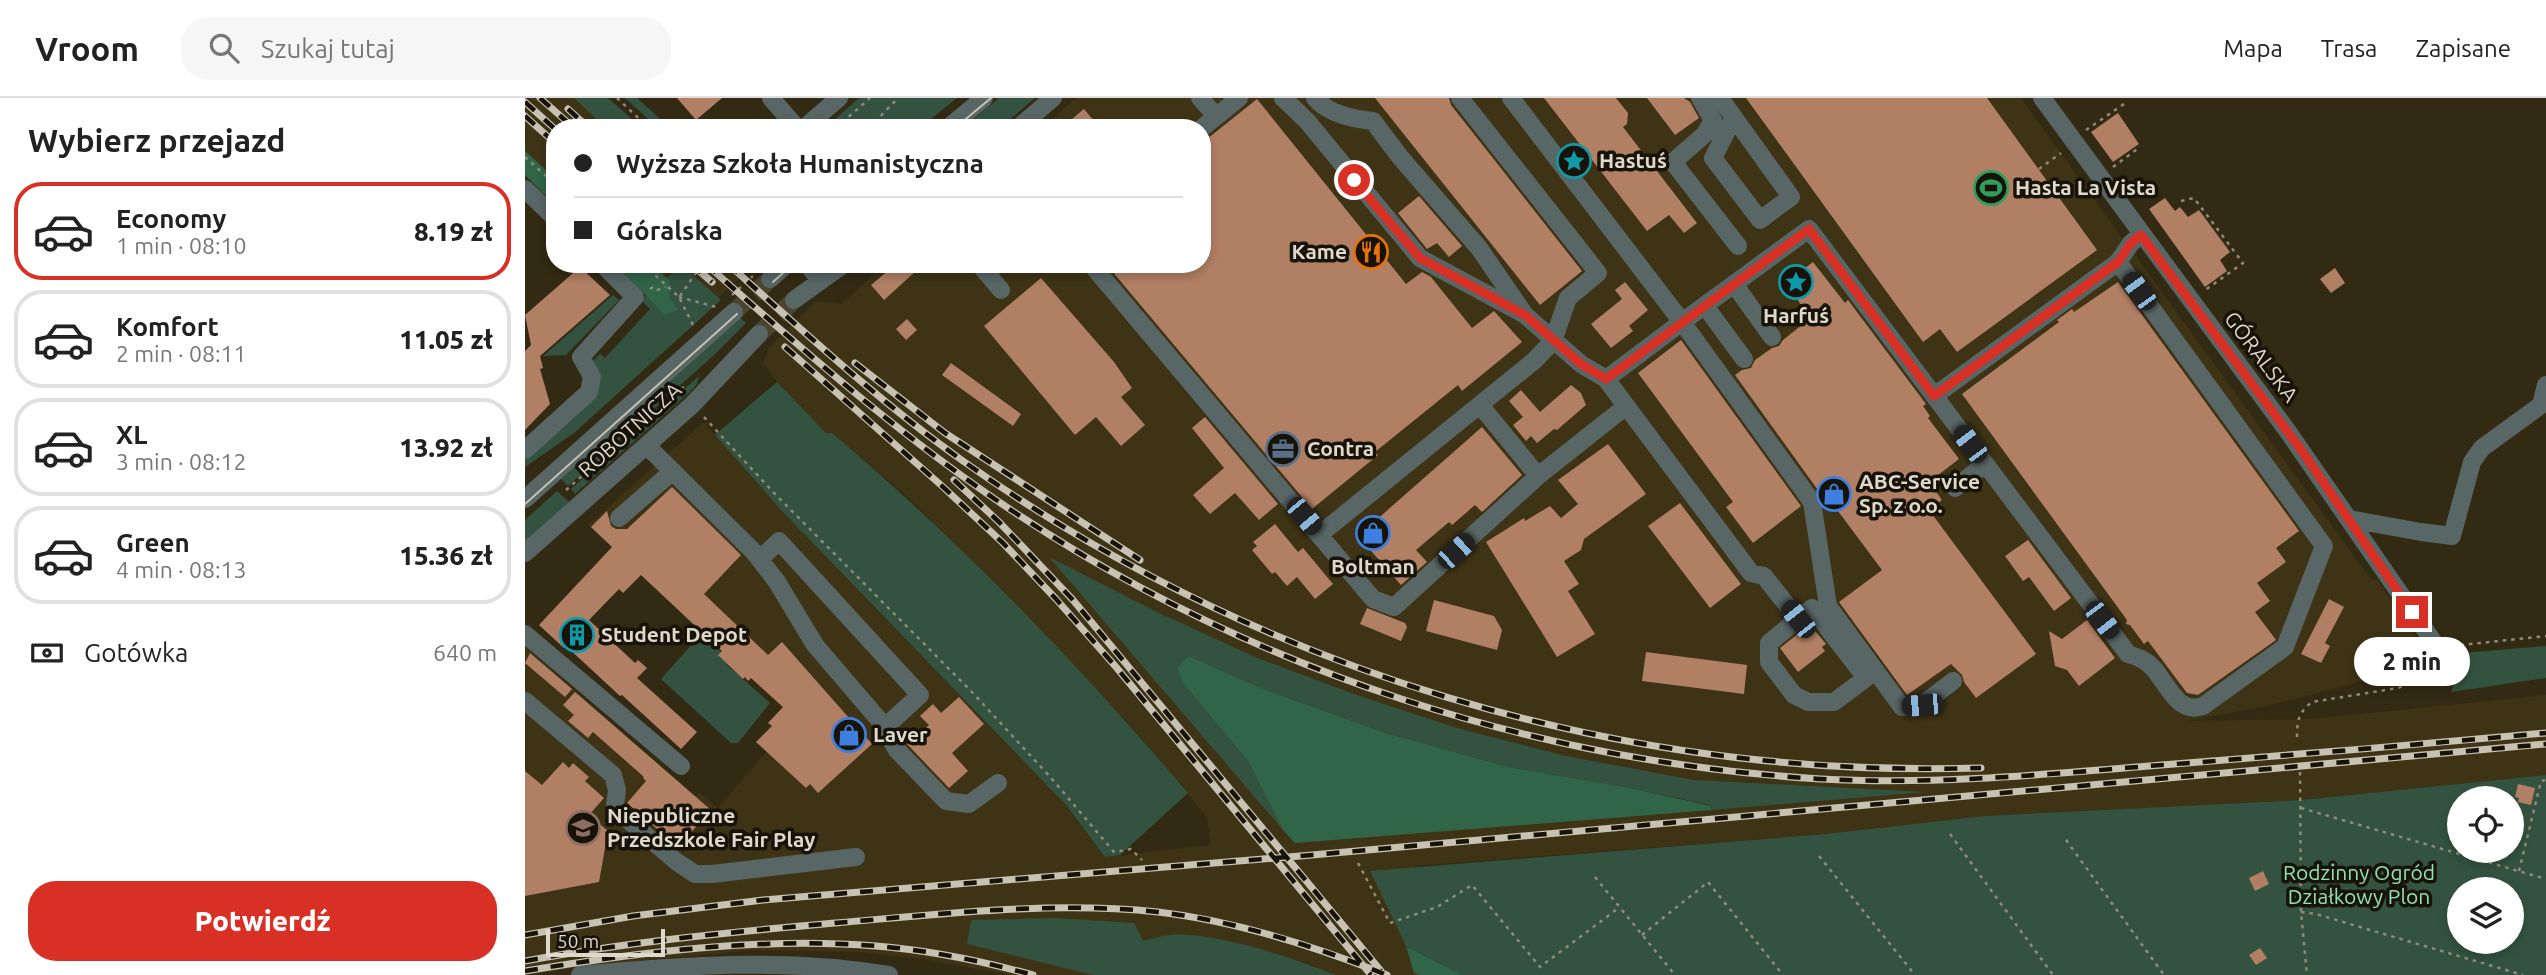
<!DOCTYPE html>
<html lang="pl">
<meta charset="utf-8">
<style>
body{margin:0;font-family:Ubuntu,sans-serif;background:#f6f6f6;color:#222;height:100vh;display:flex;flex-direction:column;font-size:26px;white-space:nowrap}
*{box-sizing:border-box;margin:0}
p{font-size:23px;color:#767676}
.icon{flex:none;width:38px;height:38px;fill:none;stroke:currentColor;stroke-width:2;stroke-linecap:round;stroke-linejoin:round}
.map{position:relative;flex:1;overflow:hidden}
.details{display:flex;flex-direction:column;background:#fff;width:525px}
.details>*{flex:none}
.banner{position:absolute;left:21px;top:21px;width:665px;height:154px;border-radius:28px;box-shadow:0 4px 10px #0003;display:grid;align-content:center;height:154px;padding:0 28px;background:#fff}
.buttons{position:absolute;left:1922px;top:688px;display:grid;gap:14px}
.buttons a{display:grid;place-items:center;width:77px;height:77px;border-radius:50%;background:#fff;box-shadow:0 4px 10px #0003;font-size:35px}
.scale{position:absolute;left:21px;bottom:18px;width:119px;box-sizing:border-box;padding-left:7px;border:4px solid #ded9cb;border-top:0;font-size:19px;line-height:24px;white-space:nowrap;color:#ded9cb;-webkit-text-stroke:5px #171309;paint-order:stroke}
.end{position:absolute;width:32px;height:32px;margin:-16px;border:9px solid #d93025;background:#fff;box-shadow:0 0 0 4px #fff}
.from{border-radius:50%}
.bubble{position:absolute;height:49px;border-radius:24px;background:#fff;box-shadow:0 4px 10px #0003;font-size:23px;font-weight:800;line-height:49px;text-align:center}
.car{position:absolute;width:21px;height:42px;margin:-21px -10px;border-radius:9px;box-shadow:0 0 5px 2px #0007;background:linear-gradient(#222 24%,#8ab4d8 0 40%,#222 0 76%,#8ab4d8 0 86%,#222 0)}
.banner b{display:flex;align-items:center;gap:24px;height:66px;font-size:26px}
.banner b+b{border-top:2px solid #e0e0e0}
.banner i{width:18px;height:18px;background:#222}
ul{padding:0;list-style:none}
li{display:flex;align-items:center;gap:21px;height:98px;margin:0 14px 10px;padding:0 14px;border:4px solid #e0e0e0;border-radius:28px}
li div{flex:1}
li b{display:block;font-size:26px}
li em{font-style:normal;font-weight:800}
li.active{border-color:#d93025}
li>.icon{width:63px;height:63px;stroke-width:1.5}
h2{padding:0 28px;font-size:32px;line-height:84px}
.pay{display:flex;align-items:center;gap:18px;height:77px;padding:0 28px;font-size:26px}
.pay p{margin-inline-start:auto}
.cta{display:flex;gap:14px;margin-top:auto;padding:14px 28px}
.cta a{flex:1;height:80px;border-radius:28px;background:#d93025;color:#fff;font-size:28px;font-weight:800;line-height:80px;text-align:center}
header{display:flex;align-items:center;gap:42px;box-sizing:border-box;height:98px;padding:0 35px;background:#fff;border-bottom:2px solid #e0e0e0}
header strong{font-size:33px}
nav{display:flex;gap:38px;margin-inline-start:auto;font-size:24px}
.search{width:490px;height:63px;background:#f6f6f6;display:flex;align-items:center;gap:18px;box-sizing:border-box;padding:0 24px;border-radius:28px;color:#767676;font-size:26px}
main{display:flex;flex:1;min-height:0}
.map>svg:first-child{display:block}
.built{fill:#3e3315;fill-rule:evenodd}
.green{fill:#335340;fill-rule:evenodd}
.forest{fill:#316548}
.building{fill:#b17f64}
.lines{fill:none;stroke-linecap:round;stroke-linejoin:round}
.minor-tunnel{stroke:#4d442f;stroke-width:18;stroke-dasharray:18 9;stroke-linecap:butt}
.path{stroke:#918a78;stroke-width:2.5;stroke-dasharray:3.5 5;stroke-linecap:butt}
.minor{stroke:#586665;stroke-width:18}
.tram{stroke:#c7c2b2;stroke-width:2}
.rail-casing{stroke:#c7c2b2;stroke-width:7}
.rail{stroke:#171309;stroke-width:4.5;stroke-dasharray:13;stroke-linecap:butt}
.route{stroke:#d93025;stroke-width:9}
.labels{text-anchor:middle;stroke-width:7;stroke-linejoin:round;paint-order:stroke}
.poi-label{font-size:21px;font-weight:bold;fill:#ded9cb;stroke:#171309;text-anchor:start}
.street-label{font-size:21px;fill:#ded9cb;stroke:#171309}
.park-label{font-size:21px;fill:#90e1b1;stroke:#171309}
</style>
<header>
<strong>Vroom</strong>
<div class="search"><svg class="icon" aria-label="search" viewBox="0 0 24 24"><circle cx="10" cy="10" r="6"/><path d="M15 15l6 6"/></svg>Szukaj tutaj</div>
<nav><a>Mapa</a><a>Trasa</a><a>Zapisane</a></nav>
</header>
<main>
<section class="details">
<h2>Wybierz przejazd</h2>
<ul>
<li class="active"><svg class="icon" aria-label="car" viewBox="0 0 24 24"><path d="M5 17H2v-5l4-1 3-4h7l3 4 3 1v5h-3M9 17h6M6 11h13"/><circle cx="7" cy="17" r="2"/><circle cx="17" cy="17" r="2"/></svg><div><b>Economy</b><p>1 min · 08:10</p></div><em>8.19 zł</em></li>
<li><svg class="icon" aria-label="car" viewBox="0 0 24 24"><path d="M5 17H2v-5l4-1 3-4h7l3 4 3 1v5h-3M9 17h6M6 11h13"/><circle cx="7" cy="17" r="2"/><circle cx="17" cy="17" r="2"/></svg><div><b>Komfort</b><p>2 min · 08:11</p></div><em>11.05 zł</em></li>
<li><svg class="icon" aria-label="car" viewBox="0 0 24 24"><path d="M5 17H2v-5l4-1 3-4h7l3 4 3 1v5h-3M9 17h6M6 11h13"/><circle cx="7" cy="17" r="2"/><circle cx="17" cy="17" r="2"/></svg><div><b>XL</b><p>3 min · 08:12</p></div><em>13.92 zł</em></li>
<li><svg class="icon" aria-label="car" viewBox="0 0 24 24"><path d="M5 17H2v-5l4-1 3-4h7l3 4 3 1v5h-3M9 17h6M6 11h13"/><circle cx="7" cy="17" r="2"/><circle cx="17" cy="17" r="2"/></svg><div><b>Green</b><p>4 min · 08:13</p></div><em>15.36 zł</em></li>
</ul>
<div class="pay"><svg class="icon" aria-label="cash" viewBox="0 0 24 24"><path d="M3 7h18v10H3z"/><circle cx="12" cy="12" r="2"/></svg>Gotówka<p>640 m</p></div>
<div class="cta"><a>Potwierdź</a></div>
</section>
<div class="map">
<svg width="2021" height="877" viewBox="0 0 2021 877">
<rect width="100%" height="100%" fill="#332a13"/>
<path class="built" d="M7,0h72l32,30h-81v53l-30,-27v-50z
M551,0h945l349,480 8,3 44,63 -3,6 1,16 -149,39 -84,16 124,-2 235,-24v80l-245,25 -316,16 -160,18 -410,32 -9,80 56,29h-126l-29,-12 -66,-18 22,30h-252l-90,-16 -60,-7 -107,-2 -149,14 -80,11v-329l171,151 4,-4 18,15 76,-89 -206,-194 116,-103 76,87 287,297 38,51 106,-12 -4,-27 -71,-86 -141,-148 -63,-63 -30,-29 -70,-59h-6l-49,-51 -14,-19 6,-15 47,-47 25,3 45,-40h316v-136h-160zM730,559l99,37 103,34 109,28 -248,77z
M123,166h106l-52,49z"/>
<path class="green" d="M49,0h34l34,30h-36z
M100,0h12l33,30h-12z
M334,0h98l-37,30h-95z
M474,0h36l-35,30h-37z
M157,167l39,35 -147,133 -49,34v-8l65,-60 8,-26 -5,-12 7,-7 5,4 45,-49 -9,-9z
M88,197l6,5 -53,55 -23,1z
M215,219l6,6 -32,32 -146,131 -8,-8z
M174,278l-2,8 -4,5 -118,105 -4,-5z
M252,284l49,51h6c129,109 247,232 356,360l-68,62 -15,2 -38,-51 -287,-297 -65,-74z
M32,393l13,12 -45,39v-22z
M524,459l108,55 98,45 99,37 103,34 109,28 128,24 231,12 -213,18 -1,-5 -81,-17 -121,-21 -123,-34 -123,-44 -74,-33 -7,26 66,79 35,69z
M177,535l27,27 -3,4 44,39 -32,40h-7l-70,-64z
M2021,548v32l-95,14 9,-20 3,-19z
M2021,677v200h-1084l-56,-29 -36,-75 455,-37 160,-18 316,-16zM1934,700h52v52h-52zM1934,791h52v53h-52z
M531,820l78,5 9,18c8,-2 17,-5 26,-6 44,-4 125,23 167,40h-243l-126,-31 4,-24z"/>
<path class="forest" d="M0,53l30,27v27l-30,-30z
M90,166h37l18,17 -1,16 9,13 -13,5z
M664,558l74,33 123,44 123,34 121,21 81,18 1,4 -417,33 -12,-13 -35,-69 -66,-79 -4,-15z
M881,848l56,29h-43l-5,-2z"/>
<path class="building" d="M152,0h45l-26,22z
M850,0h74l2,7 131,166 -42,34z
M1019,0h72l12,15 -1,11 -4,3 74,96 -13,10 -15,-18 -22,16z
M1122,0h37l6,4 9,16 -24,17z
M1221,0h241l110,152 -140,102 -17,-23 -17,13z
M732,1l149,185 16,-12 9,5 41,51 22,-17 28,31 -60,49 -4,-6 -83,67 3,3 -66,54 -206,-245h96v-121z
M559,11l16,19h-21l-7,-9z
M1593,15l21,31 -26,18 -22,-30z
M894,98l43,50 -13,11 -12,-14 -10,6 -29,-36z
M1640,100l10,13 5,-4 8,10 11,-7 31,42 -10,8 7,11 -22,16 -56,-78z
M1288,164l32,41 3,-3 78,104 -3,2 7,10 -2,2 31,41 -30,23 13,18 -13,10 107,144 -60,44 -12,-16 -2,-7 -11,-11 -44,31 -68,-93 43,-32 -59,-79 -3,2 -85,-118 7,-5 9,-2 4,-8 17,-12 7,-2 4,-6 20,-16 -9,-12 7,-7 -9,-14 8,-5 -7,-9z
M371,166h14l6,7 -32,29 -13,-15z
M55,169l30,28 -70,61 3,12 -3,1 10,35 -25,26v-79l6,-6 -6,-30z
M1810,170l10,15 -14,10 -11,-14z
M516,180l73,84 18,26 -11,9 24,28 -24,21 -25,-29 -21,18 -91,-109z
M1100,184l23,28 -19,16 4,5 -22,17 -20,-24 31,-25 -7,-9z
M1593,184l181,249 -23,17 10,14 -29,21 13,18 -15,11 21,28 -78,55 -11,-2 -39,-52 -4,3 -14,-19 -4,-1 1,-4 -165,-226 97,-72 -2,-2 15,-11 2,3z
M382,221l10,11 -11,10 -10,-11z
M1156,242l120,166 -48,37 -27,-36 7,-5 -95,-129z
M426,265l70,51 -8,12 -71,-51z
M1046,287l10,8 5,12 -29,25 -3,-1 -17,14 -6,-7 -5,5 -13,-16 10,-8 -14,-16 12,-11 19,22z
M680,319l73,87 -19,16 -24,-27 -25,21 -17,-19 31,-27 -32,-40z
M957,329l40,48 -40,37 -7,-7 -23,20 -3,-3 -33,28 11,12 -26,23 -43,-49z
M1083,346l38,50 -62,45 -3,11 -17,11 15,23 -11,7 27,43 -38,23 -71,-115 38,-24 1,3 25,-15 11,12 17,-14 -20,-24z
M147,389l69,68 -37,39 64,61 14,-13 90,102 -54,49 -8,-9 -4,4 -50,-46 16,-16 -4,-3 15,-16 -32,-29 -3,3 -3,-4 -2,2 -25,-24 4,-4 -81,-76 -18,18 -4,-4 -30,31 46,43 3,-3 9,8 -10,10 60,54 -16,17 -59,-54 -2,1 -54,-50 -2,2 -25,-23 73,-78 -21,-20 16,-16 4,15 5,3h11z
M1155,405l61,81 -31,24 -62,-82z
M750,426l23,28 5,-4 30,36 -18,15 -18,-22 -10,9 -12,-14 -3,2 -20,-24 5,-4 -4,-4z
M1503,442l43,58 -17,13 -25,-34 -6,4 -18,-25z
M1804,501l15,8 -19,36 5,3 -9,17 -20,-9z
M909,502l60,16 8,14 -5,20 -71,-19z
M842,510l38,15 2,4 -6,14 -41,-17z
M1562,522l28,38 -36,28 -12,-16 -12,-4 -6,-35 13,8z
M1287,529l14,17 -4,3 3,4 -27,21 -18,-24 19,-15 2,3z
M1121,554l101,13 -3,29 -102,-13z
M5,555l42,36 -7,8 -40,-34z
M50,594l136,118 -33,37 -51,-44 19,-22 -3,-3 1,-1 -51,-45 -5,6 -20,-17 6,-6 -11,-10z
M434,599l25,27 -32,29 16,18 -19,17 -42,-44 22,-19 -9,-9 13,-12 8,9z
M38,664l6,6 4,-5 16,14 -4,4 19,17 -15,17 19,16 -9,51 -74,14v-125l17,14z
M1993,686l17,4 -4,17 -13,-3 1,-4 -4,-1z
M1738,773l6,13 -14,7 -6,-13z
M1735,850l7,10 -11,7 -7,-10z"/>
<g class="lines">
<path class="minor-tunnel" d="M209,214l36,-33
M234,236l35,-34"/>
<path class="path" d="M92,0l32,30
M311,30l34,-30
M344,30l29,-30
M1561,32l38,-26
M0,59l30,27
M1052,60l8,-6
M1588,69l27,-20
M1514,71l22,-16
M1656,103l13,-3 49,65 -39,28
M118,166l36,33 14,28
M125,191l3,-2 4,3 9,-3
M207,197l21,-19
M155,198l22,-32
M154,199l37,10
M179,319l71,77 196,197 81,88 62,73 17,-3 11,11
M41,392l121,-106
M1927,548l94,-10
M1772,639c0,-17 2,-25 15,-35l86,-14 27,-10 7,-15
M1775,674l1,140 6,63
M1776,710l245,71
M1425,736l103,141
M1541,742l98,135
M1294,758l96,119
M833,765l32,60 47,-16 35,-22 68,82 80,-60
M1994,773l22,-90 5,-1
M1070,779l80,98
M1776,814l15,2 207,61
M1117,837l66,-53 75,93"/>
<path class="minor" d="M246,0l26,30
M675,0l16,18
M758,0l24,23 113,137 102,55
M790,0c13,16 39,21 58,23l27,36 79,91 46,67 56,49 25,15 145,194 13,3 34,43 -29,24v19l25,33 14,7h26l32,-24 -54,-70 -14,11
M986,0l171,224 -76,57
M1175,0l13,22 -8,14 -32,28 65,84
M1195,0l71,99 -31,23 -47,-62 21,-41
M1517,0l247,335 148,214
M279,30l35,-30
M423,30l36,-30
M493,30l35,-30
M677,30l37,-30
M0,91l30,29
M282,166l13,16
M454,166l22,26
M566,166l282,335 21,8 144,-131 87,-69
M245,181l17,-15
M1209,186l38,53
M269,202l50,-36
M1180,208l39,53
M1409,298l184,-134 13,-19 10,-8
M955,307l58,71
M122,348l107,106 23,30 38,63 65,76 17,29 49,51 23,3 29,-21
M0,352l64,-58 3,-15 -11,-20 54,-60 -33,-33
M1430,390l30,-24
M0,401l209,-187
M94,420l54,-47
M1824,421l72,13 31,4 20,-74 10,-14 59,-43 5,-20
M794,437l216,-175 18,-19 15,-43 30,-25 -138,-175
M0,455l167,-148 67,-71
M235,461l19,-18 141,154 -36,33
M0,536l156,132
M1428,583l-31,24 -20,2 -74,-101 -16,-104 -130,-180 127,-93 319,425c10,3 18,6 25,14 15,16 24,47 50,38l82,-59 39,-101 -206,-284
M0,603l88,74 4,15 -2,15 6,9 56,48 18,12h17l144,-17
M55,877c103,-10 206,-17 309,0"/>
<path class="tram" d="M430,30l36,-30
M248,184l20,-18
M0,406l212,-190"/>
<g class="rail-casing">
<path id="rail" d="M15,0l34,30
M0,4l30,27
M43,11l21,19
M0,18l30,27
M166,166l21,18
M181,166c100,89 199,176 311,250 238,157 519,248 804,265 110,6 219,-4 328,-13 132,-10 265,-21 397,-33
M203,166c76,68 152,138 235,197 297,210 655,318 1018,307
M260,249l157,139 61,57 53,56 60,68 255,308
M330,265l90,70 195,127
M429,382l45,42 74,78 308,371
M0,837l108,-19 130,-16 549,-45 1234,-111
M0,863c103,-19 206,-29 310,-38 107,-9 216,-22 323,-11 79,9 156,34 229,63
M0,873c115,-19 234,-34 351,-25 52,4 106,15 157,29"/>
</g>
<use href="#rail" class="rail"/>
</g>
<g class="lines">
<path class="route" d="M829,82l66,78 105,57 56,49 25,15 203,-150 125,167 184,-134 13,-19 10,-8 161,216 110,161"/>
</g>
<defs>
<g id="sight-ring" transform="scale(1.75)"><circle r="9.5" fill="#171309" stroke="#0f9aa8" stroke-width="1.5"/><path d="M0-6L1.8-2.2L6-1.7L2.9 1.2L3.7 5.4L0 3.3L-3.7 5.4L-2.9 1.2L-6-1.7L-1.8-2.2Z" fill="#0f9aa8"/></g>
<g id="stadium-ring" transform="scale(1.75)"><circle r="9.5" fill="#171309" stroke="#2e9e5b" stroke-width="1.5"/><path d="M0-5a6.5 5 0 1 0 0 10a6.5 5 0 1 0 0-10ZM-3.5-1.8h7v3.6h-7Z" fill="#2e9e5b"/></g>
<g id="restaurant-ring" transform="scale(1.75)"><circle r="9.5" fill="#171309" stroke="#e8710a" stroke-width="1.5"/><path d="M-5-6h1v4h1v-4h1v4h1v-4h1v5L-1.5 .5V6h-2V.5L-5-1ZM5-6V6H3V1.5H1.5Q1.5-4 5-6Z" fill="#e8710a"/></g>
<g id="office-ring" transform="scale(1.75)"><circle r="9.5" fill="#171309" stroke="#5c6f8a" stroke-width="1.5"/><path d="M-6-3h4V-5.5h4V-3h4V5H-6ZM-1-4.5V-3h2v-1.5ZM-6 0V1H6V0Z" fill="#5c6f8a"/></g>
<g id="shop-ring" transform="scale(1.75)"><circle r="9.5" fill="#171309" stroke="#3f7fe0" stroke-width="1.5"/><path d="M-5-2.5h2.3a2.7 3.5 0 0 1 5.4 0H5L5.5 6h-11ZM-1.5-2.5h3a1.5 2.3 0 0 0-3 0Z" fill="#3f7fe0"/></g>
<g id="building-ring" transform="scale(1.75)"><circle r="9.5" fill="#171309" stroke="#0f9aa8" stroke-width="1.5"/><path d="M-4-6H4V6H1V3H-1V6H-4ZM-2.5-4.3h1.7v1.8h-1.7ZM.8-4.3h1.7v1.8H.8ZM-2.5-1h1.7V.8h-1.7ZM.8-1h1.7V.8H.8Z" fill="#0f9aa8"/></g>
<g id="school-ring" transform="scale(1.75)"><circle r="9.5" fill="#171309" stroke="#8d6e63" stroke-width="1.5"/><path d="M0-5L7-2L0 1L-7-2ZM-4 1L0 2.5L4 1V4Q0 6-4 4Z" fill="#8d6e63"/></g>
</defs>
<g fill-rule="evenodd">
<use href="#sight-ring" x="1049" y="63"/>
<use href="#stadium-ring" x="1466" y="90"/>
<use href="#restaurant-ring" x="846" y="154"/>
<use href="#sight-ring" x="1271" y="184"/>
<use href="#office-ring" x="758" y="351"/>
<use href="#shop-ring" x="1309" y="396"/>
<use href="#shop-ring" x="848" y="435"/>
<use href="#building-ring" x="52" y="537"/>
<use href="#shop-ring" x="324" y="637"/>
<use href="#school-ring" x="58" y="730"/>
</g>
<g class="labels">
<g class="poi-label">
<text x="1074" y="70">Hastuś</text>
<text x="1490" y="97">Hasta La Vista</text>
<text x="822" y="161" text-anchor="end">Kame</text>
<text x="1271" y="225" text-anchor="middle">Harfuś</text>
<text x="782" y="358">Contra</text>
<text x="1334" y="391">ABC-Service<tspan x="1334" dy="24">Sp. z o.o.</tspan></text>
<text x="848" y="476" text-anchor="middle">Boltman</text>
<text x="76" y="544">Student Depot</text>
<text x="348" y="644">Laver</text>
<text x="82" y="725">Niepubliczne<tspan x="82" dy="24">Przedszkole Fair Play</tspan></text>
</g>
<g class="street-label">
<text transform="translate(1736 259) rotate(53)" y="7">GÓRALSKA</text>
<text transform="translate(105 332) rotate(-42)" y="7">ROBOTNICZA</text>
</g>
<g class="park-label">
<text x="1834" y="782">Rodzinny Ogród<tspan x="1834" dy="24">Działkowy Plon</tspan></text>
</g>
</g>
</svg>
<div class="buttons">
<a><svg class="icon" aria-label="locate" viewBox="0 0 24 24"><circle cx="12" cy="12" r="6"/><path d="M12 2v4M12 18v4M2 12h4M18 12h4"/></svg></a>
<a><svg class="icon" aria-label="layers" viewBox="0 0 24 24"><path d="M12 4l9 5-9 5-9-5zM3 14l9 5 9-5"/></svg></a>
</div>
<div class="scale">50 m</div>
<i class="end from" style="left:829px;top:82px"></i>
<i class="end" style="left:1887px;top:514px"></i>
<div class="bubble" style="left:1829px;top:539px;width:116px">2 min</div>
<i class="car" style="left:1614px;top:193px;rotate:324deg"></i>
<i class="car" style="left:1445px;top:346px;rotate:323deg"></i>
<i class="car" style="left:779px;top:418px;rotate:140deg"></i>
<i class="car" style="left:931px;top:453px;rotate:48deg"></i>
<i class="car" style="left:1273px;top:521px;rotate:322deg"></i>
<i class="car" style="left:1577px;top:522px;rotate:143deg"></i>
<i class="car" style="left:1397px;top:607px;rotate:265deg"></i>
<div class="banner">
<b><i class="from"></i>Wyższa Szkoła Humanistyczna</b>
<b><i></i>Góralska</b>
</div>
</div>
</main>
